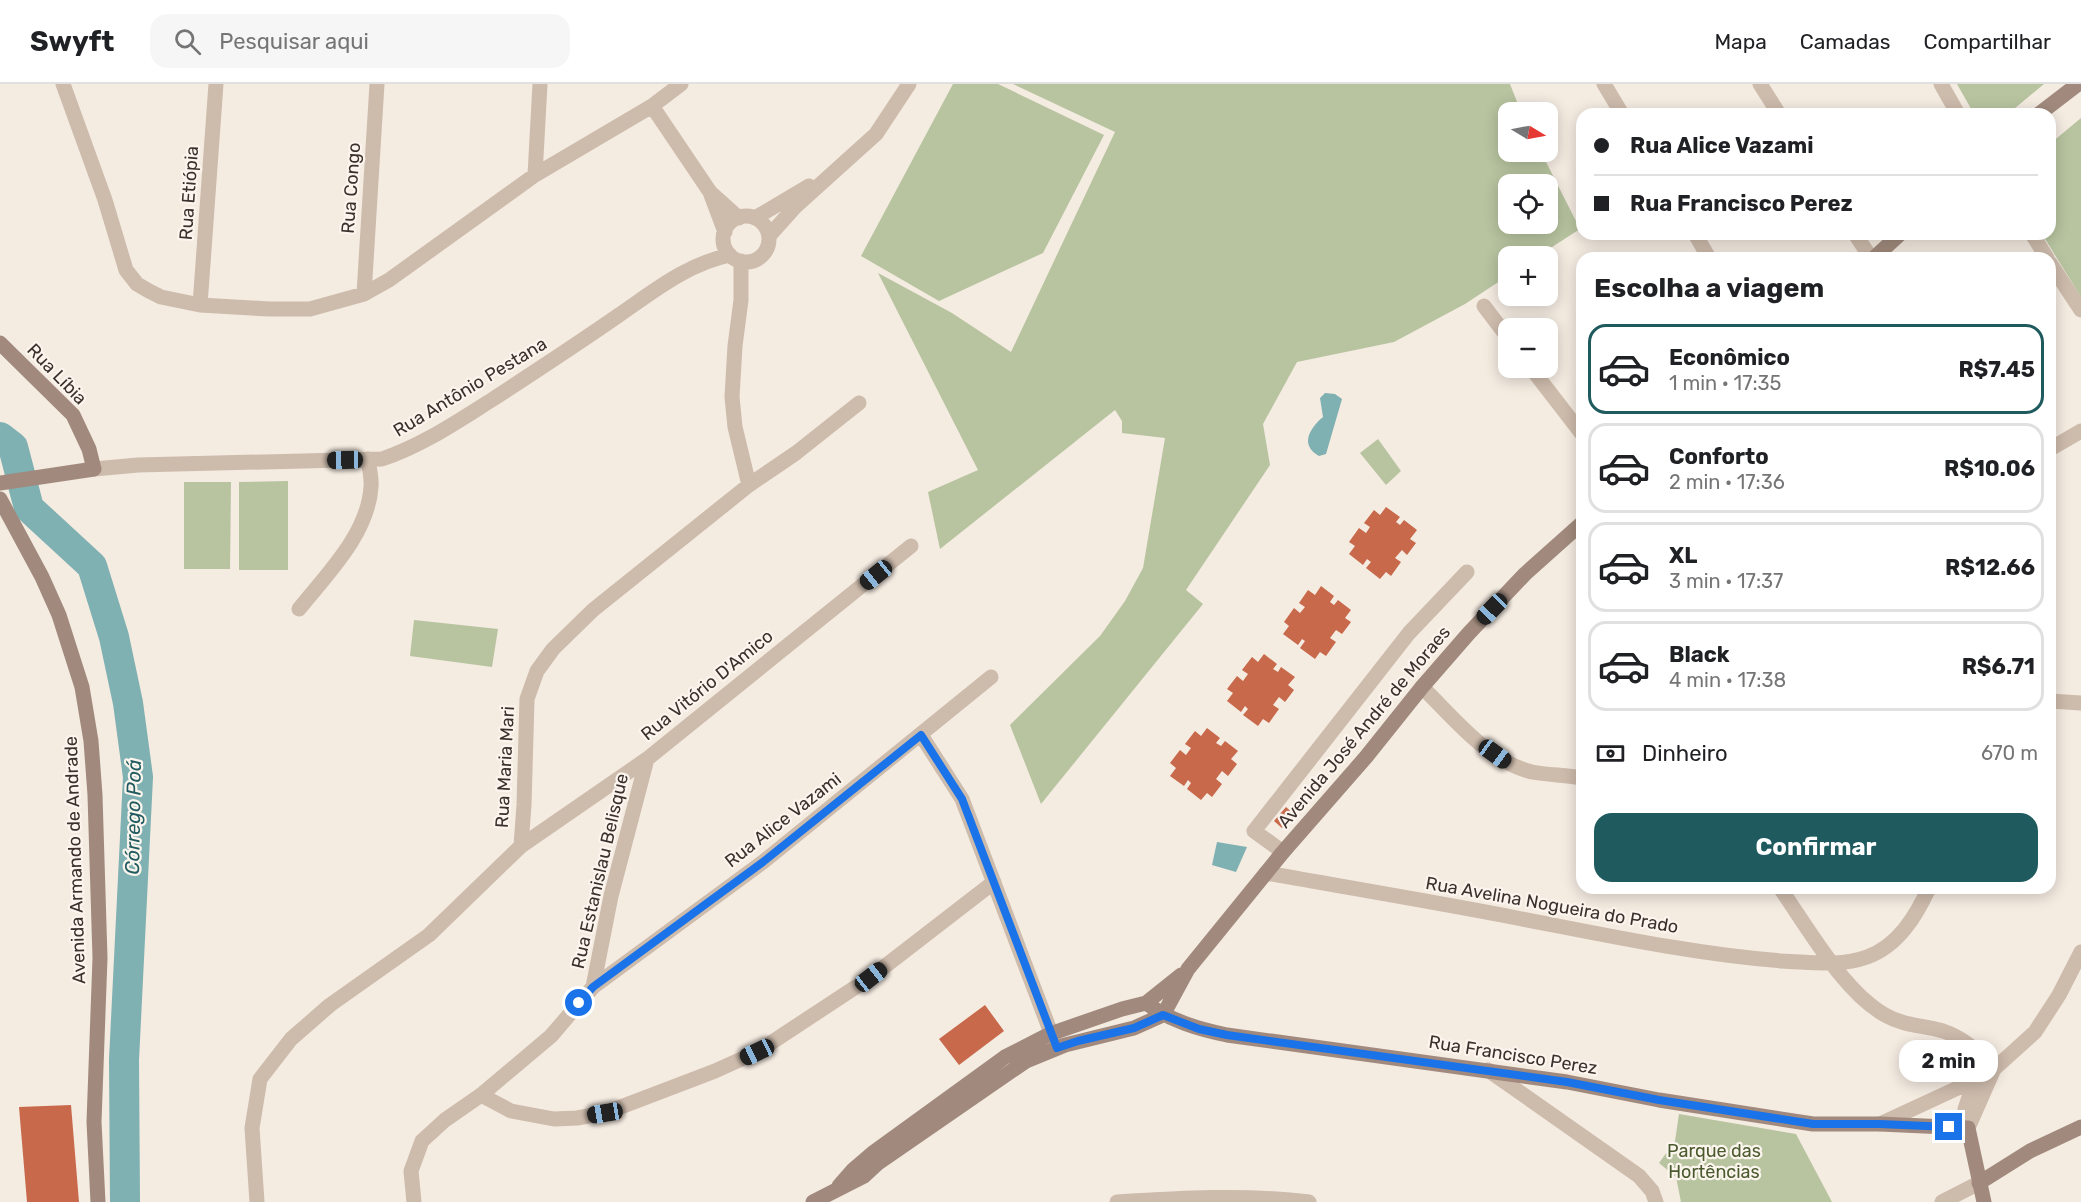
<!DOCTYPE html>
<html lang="pt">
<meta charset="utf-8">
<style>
body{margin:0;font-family:Rubik,sans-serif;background:#f6f6f6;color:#202124;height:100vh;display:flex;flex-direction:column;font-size:22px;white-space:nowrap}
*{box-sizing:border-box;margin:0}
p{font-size:20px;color:#757577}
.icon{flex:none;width:33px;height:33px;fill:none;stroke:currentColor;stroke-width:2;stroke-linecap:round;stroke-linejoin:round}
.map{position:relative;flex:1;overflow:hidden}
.side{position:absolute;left:1576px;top:168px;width:480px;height:642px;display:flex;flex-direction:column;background:#fff;border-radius:18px;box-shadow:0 3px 15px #0003}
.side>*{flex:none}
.guide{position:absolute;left:1576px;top:24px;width:480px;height:132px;border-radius:18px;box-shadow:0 3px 15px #0003;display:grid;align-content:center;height:132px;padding:0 18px;background:#fff}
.needle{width:39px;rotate:100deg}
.buttons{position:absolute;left:1498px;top:18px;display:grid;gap:12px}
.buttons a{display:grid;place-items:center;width:60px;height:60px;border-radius:12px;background:#fff;box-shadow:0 3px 15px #0003;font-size:30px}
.end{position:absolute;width:27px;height:27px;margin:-14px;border:8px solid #1a73e8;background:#fff;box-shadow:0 0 0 3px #fff}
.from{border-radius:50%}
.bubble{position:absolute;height:42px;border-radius:18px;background:#fff;box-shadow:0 3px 15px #0003;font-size:20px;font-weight:700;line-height:42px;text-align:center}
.car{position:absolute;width:18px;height:36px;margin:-18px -9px;border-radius:8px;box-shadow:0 0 4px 2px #0007;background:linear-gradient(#222 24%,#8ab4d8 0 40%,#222 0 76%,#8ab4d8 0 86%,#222 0)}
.guide b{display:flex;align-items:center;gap:21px;height:57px;font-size:22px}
.guide b+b{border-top:2px solid #e0e0e0}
.guide i{width:15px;height:15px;background:#202124}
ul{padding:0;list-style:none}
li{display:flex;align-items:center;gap:18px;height:90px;margin:0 12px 9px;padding:0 6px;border:3px solid #e0e0e0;border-radius:18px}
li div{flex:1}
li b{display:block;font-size:22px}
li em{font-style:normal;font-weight:700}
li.on{border-color:#1f5a5e}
li>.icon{width:54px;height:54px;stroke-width:1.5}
h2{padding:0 18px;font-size:27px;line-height:72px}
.pay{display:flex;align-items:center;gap:15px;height:66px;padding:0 18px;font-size:22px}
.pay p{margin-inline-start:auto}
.action{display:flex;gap:12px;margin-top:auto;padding:12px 18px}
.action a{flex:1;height:69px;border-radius:18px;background:#1f5a5e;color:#fff;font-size:24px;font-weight:700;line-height:69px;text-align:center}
header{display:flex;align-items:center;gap:36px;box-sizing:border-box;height:84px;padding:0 30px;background:#fff;border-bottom:2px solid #e0e0e0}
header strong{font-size:28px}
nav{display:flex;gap:33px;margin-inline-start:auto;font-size:21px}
.search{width:420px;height:54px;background:#f6f6f6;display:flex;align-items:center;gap:15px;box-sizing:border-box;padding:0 21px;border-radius:18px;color:#757577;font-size:22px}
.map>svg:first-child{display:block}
.green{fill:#b8c4a0;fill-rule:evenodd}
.water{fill:#7fb0b2}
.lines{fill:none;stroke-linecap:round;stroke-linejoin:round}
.river{stroke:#7fb0b2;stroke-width:30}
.building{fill:#c8694b}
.street{stroke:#cdbbac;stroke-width:15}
.secondary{stroke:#a18a7d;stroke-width:15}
.route{stroke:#1a73e8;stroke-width:8}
.labels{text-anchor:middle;stroke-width:4.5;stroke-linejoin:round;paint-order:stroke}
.street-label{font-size:18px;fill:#3b302b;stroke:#fbf5ee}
.park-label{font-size:18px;fill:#4a5a2e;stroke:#fbf5ee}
.water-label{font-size:20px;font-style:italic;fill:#1f5a5e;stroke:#fbf5ee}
</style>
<header>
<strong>Swyft</strong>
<div class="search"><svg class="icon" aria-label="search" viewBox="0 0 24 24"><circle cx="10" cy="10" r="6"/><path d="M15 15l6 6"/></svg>Pesquisar aqui</div>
<nav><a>Mapa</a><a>Camadas</a><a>Compartilhar</a></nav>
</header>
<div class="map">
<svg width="2081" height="1118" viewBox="0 0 2081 1118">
<rect width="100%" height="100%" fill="#f4ebe1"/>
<path class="green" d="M953,0h45l106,51 -61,118 -104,48 -78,-45z
M1013,0h497l11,28h-12v40h32l39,77 -42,27h-29v19l-44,29 -71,38 -97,20 -34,62 7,41 -84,125 17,14 -162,200 -31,-79 90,-89 25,-35 18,-33 22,-130 -43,-5v-12l-7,-11 -175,139 -12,-57 50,-22 -100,-197 74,40 59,39 104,-220zM1548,100v40h-39v-40z
M1957,0h87l-36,30h-34z
M2081,34v179l-39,-63h8l1,-91z
M1378,355l23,32 -15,14 -26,-32z
M288,397v89h-49v-88z
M184,398h47l-1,87h-46z
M414,536l84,9 -6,38 -82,-11z
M1679,1030l117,20 36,68h-151l-5,-25 -17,-14 16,-22z"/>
<path class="water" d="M1325,309l10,1 7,5 -16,55 -7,2c-20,-11 -9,-28 4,-39l-3,-19z
M1217,758l30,5 -11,25 -24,-7z"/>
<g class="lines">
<path class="river" d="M0,353l13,10 16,61 63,58 22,71 14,66 10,74 -14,283 1,142"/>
</g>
<path class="building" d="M1386,423l14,10 -4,5 4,3 4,-5 13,10 -7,9 6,4 -9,12 -5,-5 -7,8 6,4 -10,14 -5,-4 -6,7 -14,-11 5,-6 -4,-3 -4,6 -14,-11 6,-8 -6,-4 10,-14 7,5 4,-6 -6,-4 10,-13 6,5z
M1321,502l13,10 -4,6 4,3 4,-5 13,10 -6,8 6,4 -9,12 -6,-4 -6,8 6,4 -10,14 -6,-4 -5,7 -15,-11 5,-7 -3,-2 -4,6 -15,-11 6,-8 -5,-4 10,-14 6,5 5,-6 -6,-4 9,-13 7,5z
M1264,570l13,10 -4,5 5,3 3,-5 14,10 -7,8 6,5 -9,12 -6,-5 -6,8 6,4 -10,14 -6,-4 -5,7 -15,-11 5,-6 -3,-3 -4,6 -14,-11 6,-8 -6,-4 10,-13 6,5 5,-7 -6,-4 10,-13 6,5z
M1207,644l13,10 -4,5 5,3 4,-5 13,10 -7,8 6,5 -9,12 -6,-5 -6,8 6,5 -10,13 -5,-4 -6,7 -14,-11 4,-6 -3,-3 -4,6 -14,-10 6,-8 -6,-5 10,-13 6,5 5,-7 -6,-4 10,-13 6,5z
M1286,723l8,7 -12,14 -8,-7z
M985,921l19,26 -45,34 -20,-26z
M71,1021l8,97h-52l-8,-95z"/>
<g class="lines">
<path class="street" d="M63,0l42,116 21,70 11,14 12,7 12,6 39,8 69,4h41l54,-15 25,-14 146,-105 117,-69 29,-22
M1604,0l18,30
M1760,0l19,30
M1941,0l17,30
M652,22l58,86 29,26
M535,91l5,-91
M710,108l15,40
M723 155a23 23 0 1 1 46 0a23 23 0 1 1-46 0Z
M755,134l54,-32
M1695,150l14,24
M1855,150l16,24
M2032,150l15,24
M769,152l26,-29 81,-73 33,-50
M741,177v39l-6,46 -3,51 3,30 14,58
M2050,179l31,47
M364,210l13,-210
M200,221l16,-221
M1484,222l25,33
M1531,284l51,66
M2050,365l31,-18
M94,385l44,-4 244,-6c39,-13 73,-36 108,-58 43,-28 86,-56 129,-86 35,-24 68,-51 111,-60
M299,525c28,-35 69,-75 72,-122 1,-9 -2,-19 -3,-28
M1422,603c31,30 65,74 110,85 16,3 34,3 50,6
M2050,617l31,2
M921,651l41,64 94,247
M521,762l126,-87 264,-213
M1283,768l-29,-21 155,-198 58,-61
M1266,789c84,15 168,29 251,45 88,17 176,36 265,43 29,1 57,6 85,-4 31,-11 49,-41 62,-69
M1780,804c28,40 63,103 105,127 19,11 38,10 58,16 21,7 37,21 51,38
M593,903l170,-125 228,-185
M1488,986l151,106 13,15 4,11
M481,1011l30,16 43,8 23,-1 28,-5 110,-42 42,-19 114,-75 123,-95
M1880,1040l95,-44 19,-11
M1968,1042l-3,-17 10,-29
M1968,1044l26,-59 41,-37 24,-37 22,-43
M257,1118l-5,-74 8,-49 31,-40 39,-34 99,-70 92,-89 3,-41 3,-106 10,-28 16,-22 40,-39 156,-125 47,-32 63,-50
M414,1118l-3,-31 11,-30 23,-21 36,-25 70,-59 42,-49 18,-91 36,-137
M1117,1118c63,-4 128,-8 192,0
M1942,1118l37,-19"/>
<path class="secondary" d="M2039,30l39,-30
M1874,174l26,-24
M0,259l73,72 16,34 5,20 -94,14
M0,415l42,78 17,38 23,72 9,54 4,54 5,163 -6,164 4,80
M1146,919c25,18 52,26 81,32l340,47 92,18 154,24h67l88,4 16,74
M1979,1099l51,-32 51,-24
M839,1102l14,-16 21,-18 131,-95 45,-23 72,-25 24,-6 35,-28
M813,1118l51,-26 14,-13 148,-102 39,-16 69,-17 29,-13 25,-46 95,-117 83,-95 56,-70 47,-54 56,-59 57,-51"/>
</g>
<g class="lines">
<path class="route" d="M579,919l14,-16 170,-125 158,-127 41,64 95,249 21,-7 56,-13 29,-13 36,14 28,6 340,47 92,18 154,24h67l69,3"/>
</g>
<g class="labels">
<g class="street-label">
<text transform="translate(351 104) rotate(-86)" y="6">Rua Congo</text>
<text transform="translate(189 109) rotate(-86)" y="6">Rua Etiópia</text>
<text transform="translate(57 290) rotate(46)" y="6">Rua Líbia</text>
<text transform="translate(470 303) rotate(-31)" y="6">Rua Antônio Pestana</text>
<text transform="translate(707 601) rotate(-39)" y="6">Rua Vitório D'Amico</text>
<text transform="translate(1364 643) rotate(-50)" y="6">Avenida José André de Moraes</text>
<text transform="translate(505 683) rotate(-87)" y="6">Rua Maria Mari</text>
<text transform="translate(783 736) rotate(-38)" y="6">Rua Alice Vazami</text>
<text transform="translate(75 776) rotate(-92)" y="6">Avenida Armando de Andrade</text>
<text transform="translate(600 787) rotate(-77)" y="6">Rua Estanislau Belisque</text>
<text transform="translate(1552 821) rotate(10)" y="6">Rua Avelina Nogueira do Prado</text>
<text transform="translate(1513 971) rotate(9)" y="6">Rua Francisco Perez</text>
</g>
<g class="park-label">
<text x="1714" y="1073">Parque das<tspan x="1714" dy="21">Hortências</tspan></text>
</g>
<g class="water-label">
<text transform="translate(133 733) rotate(-89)" y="7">Córrego Poá</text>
</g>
</g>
</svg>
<div class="buttons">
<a><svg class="needle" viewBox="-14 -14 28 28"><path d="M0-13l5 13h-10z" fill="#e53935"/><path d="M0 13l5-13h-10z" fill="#757577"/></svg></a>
<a><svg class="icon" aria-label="locate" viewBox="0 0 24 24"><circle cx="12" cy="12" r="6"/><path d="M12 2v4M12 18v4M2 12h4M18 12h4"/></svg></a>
<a>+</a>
<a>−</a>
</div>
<i class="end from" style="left:579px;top:919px"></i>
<i class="end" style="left:1949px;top:1043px"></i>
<div class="bubble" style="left:1899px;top:956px;width:99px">2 min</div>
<i class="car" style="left:345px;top:376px;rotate:269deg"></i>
<i class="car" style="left:876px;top:491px;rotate:231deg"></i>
<i class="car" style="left:1492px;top:525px;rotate:224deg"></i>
<i class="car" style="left:1495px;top:670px;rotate:126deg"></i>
<i class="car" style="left:871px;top:893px;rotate:52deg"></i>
<i class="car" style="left:757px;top:968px;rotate:245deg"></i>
<i class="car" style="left:605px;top:1029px;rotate:261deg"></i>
<div class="guide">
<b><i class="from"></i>Rua Alice Vazami</b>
<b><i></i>Rua Francisco Perez</b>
</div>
<section class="side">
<h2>Escolha a viagem</h2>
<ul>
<li class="on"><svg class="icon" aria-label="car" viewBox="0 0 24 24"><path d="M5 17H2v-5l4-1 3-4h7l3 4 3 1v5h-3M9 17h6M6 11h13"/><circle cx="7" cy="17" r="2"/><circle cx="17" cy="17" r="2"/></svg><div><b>Econômico</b><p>1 min · 17:35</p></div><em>R$7.45</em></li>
<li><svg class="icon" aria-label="car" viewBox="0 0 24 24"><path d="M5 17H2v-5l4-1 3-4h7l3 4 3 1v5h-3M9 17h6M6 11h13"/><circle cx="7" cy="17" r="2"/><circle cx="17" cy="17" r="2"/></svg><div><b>Conforto</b><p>2 min · 17:36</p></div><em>R$10.06</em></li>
<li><svg class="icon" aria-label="car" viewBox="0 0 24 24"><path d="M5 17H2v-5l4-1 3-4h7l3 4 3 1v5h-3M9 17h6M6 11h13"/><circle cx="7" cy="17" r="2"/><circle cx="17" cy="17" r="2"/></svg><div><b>XL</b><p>3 min · 17:37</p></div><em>R$12.66</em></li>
<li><svg class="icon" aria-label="car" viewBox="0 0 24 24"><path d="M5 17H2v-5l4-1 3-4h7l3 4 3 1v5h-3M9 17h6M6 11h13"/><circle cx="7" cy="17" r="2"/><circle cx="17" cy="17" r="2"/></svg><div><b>Black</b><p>4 min · 17:38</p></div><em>R$6.71</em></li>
</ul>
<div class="pay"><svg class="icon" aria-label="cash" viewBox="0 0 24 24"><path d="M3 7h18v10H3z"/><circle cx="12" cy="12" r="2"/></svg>Dinheiro<p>670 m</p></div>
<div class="action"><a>Confirmar</a></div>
</section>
</div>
